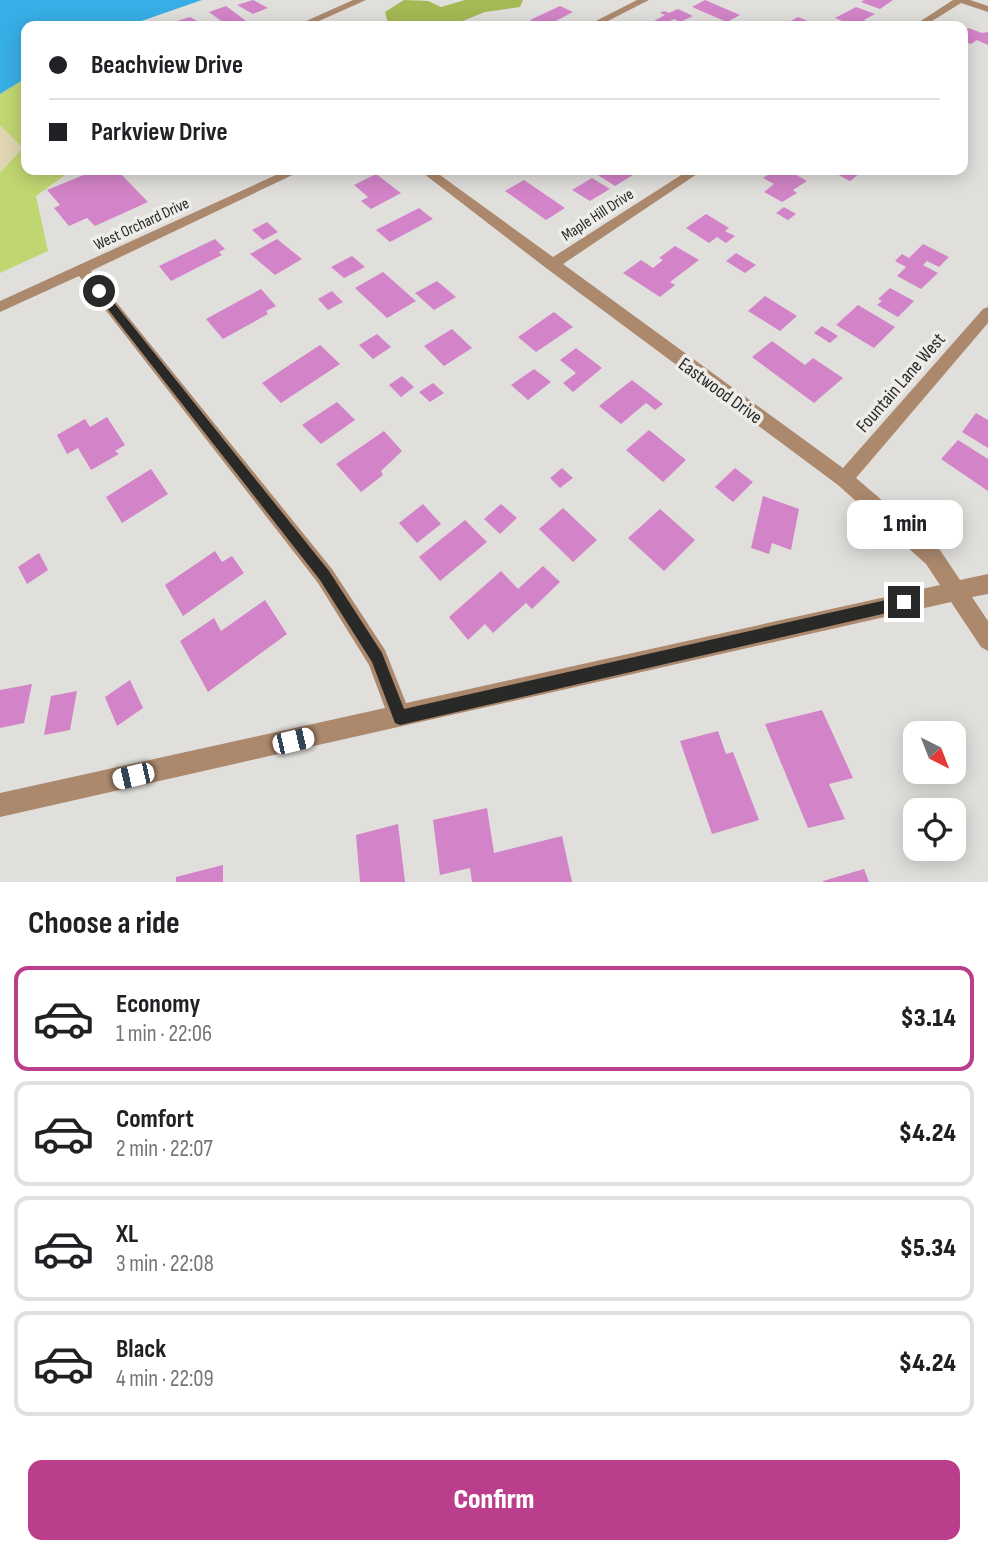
<!DOCTYPE html>
<meta charset="utf-8">
<style>
body{margin:0;font-family:"Sofia Sans Condensed",sans-serif;background:#f6f6f6;color:#202124;height:100vh;display:flex;flex-direction:column;font-size:26px;white-space:nowrap}
*{box-sizing:border-box;margin:0}
p{font-size:23px;color:#757577}
.icon{flex:none;width:38px;height:38px;fill:none;stroke:currentColor;stroke-width:2;stroke-linecap:round;stroke-linejoin:round}
.map{position:relative;height:882px;overflow:hidden}
.side{display:flex;flex-direction:column;background:#fff;flex:1}
.side>*{flex:none}
.banner{position:absolute;left:21px;top:21px;width:947px;height:154px;border-radius:14px;box-shadow:0 4px 18px #0003;display:grid;align-content:center;height:154px;padding:0 28px;background:#fff}
.needle{width:46px;rotate:138deg}
.controls{position:absolute;left:903px;top:721px;display:grid;gap:14px}
.controls a{display:grid;place-items:center;width:63px;height:63px;border-radius:14px;background:#fff;box-shadow:0 4px 18px #0003;font-size:35px}
.end{position:absolute;width:32px;height:32px;margin:-16px;border:9px solid #292928;background:#fff;box-shadow:0 0 0 4px #fff}
.from{border-radius:50%}
.bubble{position:absolute;height:49px;border-radius:14px;background:#fff;box-shadow:0 4px 18px #0003;font-size:23px;font-weight:800;line-height:49px;text-align:center}
.car{position:absolute;width:21px;height:42px;margin:-21px -10px;border-radius:9px;box-shadow:0 0 5px 2px #0007;background:linear-gradient(#fff 24%,#345 0 40%,#fff 0 76%,#345 0 86%,#fff 0)}
.banner b{display:flex;align-items:center;gap:24px;height:66px;font-size:26px}
.banner b+b{border-top:2px solid #e0e0e0}
.banner i{width:18px;height:18px;background:#202124}
ul{padding:0;list-style:none}
li{display:flex;align-items:center;gap:21px;height:105px;margin:0 14px 10px;padding:0 14px;border:4px solid #e0e0e0;border-radius:14px}
li div{flex:1}
li b{display:block;font-size:26px}
li em{font-style:normal;font-weight:800}
li.on{border-color:#bb3e8c}
li>.icon{width:63px;height:63px;stroke-width:1.5}
h2{padding:0 28px;font-size:32px;line-height:84px}
.cta{display:flex;gap:14px;margin-top:auto;padding:14px 28px}
.cta a{flex:1;height:80px;border-radius:14px;background:#bb3e8c;color:#fff;font-size:28px;font-weight:800;line-height:80px;text-align:center}
.map>svg:first-child{display:block}
.green{fill:#c0d671}
.forest{fill:#a4b953}
.sand{fill:#dfd6b1}
.water{fill:#38aee6}
.building{fill:#d384c8}
.lines{fill:none;stroke-linecap:round;stroke-linejoin:round}
.minor{fill:#ac896d;fill-rule:evenodd}
.route{fill:#292928}
.labels{text-anchor:middle;stroke-width:7;stroke-linejoin:round;paint-order:stroke}
.far-street-label{font-size:16px;fill:#292928;stroke:#edece9}
.street-label{font-size:19px;fill:#292928;stroke:#edece9}
</style>
<div class="map">
<svg width="988" height="882" viewBox="0 0 988 882">
<rect width="100%" height="100%" fill="#e0dfdc"/>
<path class="green" d="M26,78v92h46l-36,26 12,55 -48,22v-179z"/>
<path class="forest" d="M404,0l24,1 13,6 24,-7h58l-3,7 -35,5 -35,14h-70l8,-3 -3,-11z"/>
<path class="sand" d="M0,125l23,23 -23,25z"/>
<path class="water" d="M0,0h202l-75,26h-101v52l-26,16z"/>
<path class="building" d="M253,0l15,8 -15,6 -16,-9z
M705,0l35,15 -13,7 -35,-15z
M864,0h29l-13,9 -19,-7z
M226,6l20,15 -18,5 -19,-14z
M560,6l13,6 -27,14 -16,-6z
M856,7l19,7 -11,6 6,3 -6,3h-10l-19,-8z
M678,9l15,7 -13,6 -6,-3 -11,6 -9,-4 11,-6 -5,-2 4,-2 5,2z
M190,17l16,9h-26l-6,-4z
M798,17l17,7 -22,2 -6,-3z
M969,28l13,5 6,-1v13l-11,-5 -6,4 -9,-3v-9z
M96,170h21l31,32 -53,24 -8,-8 -18,8 -15,-18 6,-3 -13,-15z
M590,170h34l9,5 -18,11z
M775,170h12l20,11 -14,9 4,3 -15,9 -18,-10 10,-8 -11,-6z
M829,170h35l-14,11z
M376,174l25,19 -30,16 -10,-8 7,-4 -14,-12z
M592,178l18,11 -20,12 -18,-11z
M524,180l41,28 -19,12 -41,-29z
M784,207l12,7 -8,6 -12,-7z
M419,208l14,11 -43,23 -14,-12z
M706,214l23,14 -4,3 10,5 -9,7 -9,-6 -8,6 -23,-15z
M267,222l11,10 -15,8 -11,-10z
M215,239l10,10 -6,3 3,3 -51,26 -12,-15z
M277,239l25,20 -27,16 -25,-21z
M923,244l26,13 -10,10 -12,-6 -4,4 15,8 -17,16 -24,-13 9,-9 -11,-6 7,-7 7,4z
M675,246l24,14 -29,22 5,3 -15,12 -37,-24 18,-13 12,8 10,-8 -4,-2z
M736,253l20,12 -11,8 -19,-12z
M352,256l13,11 -21,11 -13,-11z
M383,272l33,29 -29,17 -32,-30z
M437,281l19,16 -22,13 -19,-17z
M890,288l24,13 -16,16 -21,-12 5,-4 -4,-2z
M261,289l15,17 -10,5 2,3 -45,25 -17,-20z
M332,291l11,11 -15,8 -10,-11z
M765,296l32,20 -17,15 -32,-20z
M858,305l37,22 -21,21 -38,-23z
M554,312l19,15 -37,25 -18,-15z
M822,326l16,10 -8,7 -16,-10z
M452,329l20,19 -28,18 -20,-20z
M377,334l14,13 -18,12 -14,-14z
M772,341l33,24 8,-7 30,20 -29,25 -62,-46z
M320,345l20,19 -59,39 -19,-20z
M576,348l26,20 -29,24 -10,-9 13,-10 -16,-13z
M534,369l17,13 -23,18 -17,-15z
M402,376l12,11 -13,10 -12,-12z
M632,380l31,24 -8,6 -9,-7 -25,21 -22,-18z
M433,383l11,10 -14,9 -11,-10z
M337,402l18,18 -34,24 -19,-19z
M976,413l12,7v28l-26,-16z
M107,417l18,28 -10,6 4,3 -28,16 -13,-22 -11,6 -10,-19 28,-16 5,8z
M649,430l37,30 -23,22 -37,-32z
M384,431l18,20 -21,20 2,4 -22,17 -25,-28z
M958,440l30,19v32l-47,-32z
M562,468l11,10 -13,10 -10,-10z
M735,468l18,14 -20,20 -18,-15z
M151,469l17,25 -46,29 -16,-26z
M763,496l36,13 -8,41 -19,-7 -3,11 -18,-6z
M423,504l18,20 -24,19 -18,-20z
M501,504l16,14 -17,16 -16,-15z
M563,508l34,32 -24,22 -34,-33z
M660,509l35,31 -31,31 -36,-33z
M465,520l22,22 -47,39 -21,-24z
M215,551l7,11 10,-6 12,17 -61,43 -18,-31z
M39,553l9,17 -21,14 -9,-17z
M543,566l17,16 -28,27 -6,-6 -33,30 -8,-9 -17,16 -19,-23 52,-46 17,18z
M265,600l22,34 -79,58 -28,-51 34,-23 7,13z
M130,680l13,28 -26,18 -12,-29z
M32,684l-8,39 -24,5v-38z
M77,691l-7,39 -26,5 7,-39z
M822,710l31,68 -24,6 16,35 -37,9 -43,-104z
M718,731l8,23 7,-2 26,68 -47,14 -32,-93z
M487,808l7,45 68,-17 10,46h-100l-2,-14 -30,7 -7,-55z
M398,824l7,58h-45l-4,-47z
M223,865v17h-47v-5z
M864,869l5,13h-46v-1z"/>
<g class="lines">
<path class="minor" d="M353,0h13l-58,26h-13z
M637,0h12l-51,26h-12z
M953,0h17l18,6v6l-27,-9 -37,23h-11z
M287,170h16l-212,101 241,298 53,81 21,53 534,-118 -14,-21 -88,-79 -292,-217 -127,-98h14l120,87 136,-87h14l-140,94 280,204 140,-159 5,-2v16l-132,155 84,72 20,30 28,-6v20l-16,3 16,24v30l-7,-4 -30,-45 -951,215v-24l385,-85 -16,-43 -51,-82 -239,-307 -79,36v-11z"/>
</g>
<path class="route" d="M96,289h7l226,282 53,82 22,56 500,-113 7,6 -7,7 -504,116 -5,-2 -23,-61 -52,-82 -224,-286z"/>
<g class="labels">
<g class="far-street-label">
<text transform="translate(597 214) rotate(-33)" y="6">Maple Hill Drive</text>
<text transform="translate(141 223) rotate(-25)" y="6">West Orchard Drive</text>
</g>
<g class="street-label">
<text transform="translate(900 382) rotate(-49)" y="7">Fountain Lane West</text>
<text transform="translate(721 390) rotate(36)" y="7">Eastwood Drive</text>
</g>
</g>
</svg>
<div class="controls">
<a><svg class="needle" viewBox="-14 -14 28 28"><path d="M0-13l5 13h-10z" fill="#e53935"/><path d="M0 13l5-13h-10z" fill="#757577"/></svg></a>
<a><svg class="icon" aria-label="locate" viewBox="0 0 24 24"><circle cx="12" cy="12" r="6"/><path d="M12 2v4M12 18v4M2 12h4M18 12h4"/></svg></a>
</div>
<i class="end from" style="left:99px;top:291px"></i>
<i class="end" style="left:904px;top:602px"></i>
<div class="bubble" style="left:847px;top:500px;width:116px">1 min</div>
<i class="car" style="left:293px;top:741px;rotate:77deg"></i>
<i class="car" style="left:133px;top:776px;rotate:257deg"></i>
<div class="banner">
<b><i class="from"></i>Beachview Drive</b>
<b><i></i>Parkview Drive</b>
</div>
</div>
<section class="side">
<h2>Choose a ride</h2>
<ul>
<li class="on"><svg class="icon" aria-label="car" viewBox="0 0 24 24"><path d="M5 17H2v-5l4-1 3-4h7l3 4 3 1v5h-3M9 17h6M6 11h13"/><circle cx="7" cy="17" r="2"/><circle cx="17" cy="17" r="2"/></svg><div><b>Economy</b><p>1 min · 22:06</p></div><em>$3.14</em></li>
<li><svg class="icon" aria-label="car" viewBox="0 0 24 24"><path d="M5 17H2v-5l4-1 3-4h7l3 4 3 1v5h-3M9 17h6M6 11h13"/><circle cx="7" cy="17" r="2"/><circle cx="17" cy="17" r="2"/></svg><div><b>Comfort</b><p>2 min · 22:07</p></div><em>$4.24</em></li>
<li><svg class="icon" aria-label="car" viewBox="0 0 24 24"><path d="M5 17H2v-5l4-1 3-4h7l3 4 3 1v5h-3M9 17h6M6 11h13"/><circle cx="7" cy="17" r="2"/><circle cx="17" cy="17" r="2"/></svg><div><b>XL</b><p>3 min · 22:08</p></div><em>$5.34</em></li>
<li><svg class="icon" aria-label="car" viewBox="0 0 24 24"><path d="M5 17H2v-5l4-1 3-4h7l3 4 3 1v5h-3M9 17h6M6 11h13"/><circle cx="7" cy="17" r="2"/><circle cx="17" cy="17" r="2"/></svg><div><b>Black</b><p>4 min · 22:09</p></div><em>$4.24</em></li>
</ul>
<div class="cta"><a>Confirm</a></div>
</section>
